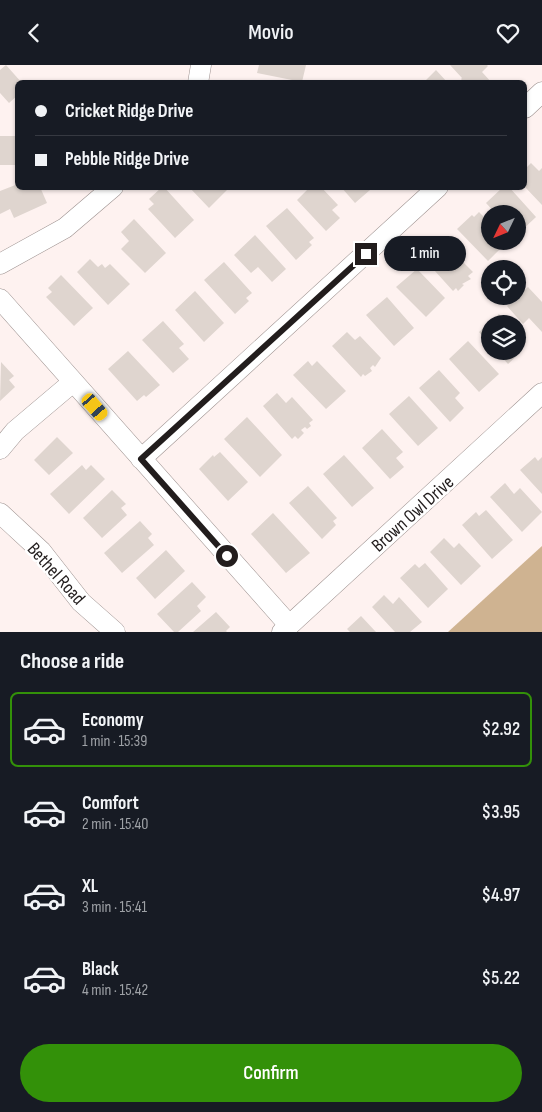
<!DOCTYPE html>
<meta charset="utf-8">
<style>
body{margin:0;font-family:"Sofia Sans Condensed",sans-serif;background:#242831;color:#f1f3f6;height:100vh;display:flex;flex-direction:column;font-size:19px;white-space:nowrap}
*{box-sizing:border-box;margin:0}
p{font-size:16px;color:#9ea1a6}
.icon{flex:none;width:28px;height:28px;fill:none;stroke:currentColor;stroke-width:2;stroke-linecap:round;stroke-linejoin:round}
.map{position:relative;height:567px;overflow:hidden}
.drawer{display:flex;flex-direction:column;background:#171b24;flex:1}
.drawer>*{flex:none}
.top-card{position:absolute;left:15px;top:15px;width:512px;height:110px;border-radius:8px;box-shadow:0 1px 4px #0004;display:grid;align-content:center;height:110px;padding:0 20px;background:#171b24}
.needle{width:32px;rotate:227deg}
.tools{position:absolute;left:481px;top:140px;display:grid;gap:10px}
.tools a{display:grid;place-items:center;width:45px;height:45px;border-radius:50%;background:#171b24;box-shadow:0 1px 4px #0004;font-size:25px}
.end{position:absolute;width:22px;height:22px;margin:-11px;border:6px solid #221d1d;background:#fff;box-shadow:0 0 0 2px #fff}
.from{border-radius:50%}
.bubble{position:absolute;height:35px;border-radius:18px;background:#171b24;box-shadow:0 1px 4px #0004;font-size:16px;font-weight:600;line-height:35px;text-align:center}
.car{position:absolute;width:15px;height:30px;margin:-15px -8px;border-radius:6px;box-shadow:0 0 4px 1px #0007;background:linear-gradient(#f5c518 24%,#345 0 40%,#f5c518 0 76%,#345 0 86%,#f5c518 0)}
.top-card b{display:flex;align-items:center;gap:18px;height:48px;font-size:19px}
.top-card b+b{border-top:1px solid #363941}
.top-card i{width:12px;height:12px;background:#f1f3f6}
ul{padding:0;list-style:none}
li{display:flex;align-items:center;gap:15px;height:75px;margin:0 10px 8px;padding:0 10px;border:2px solid transparent;border-radius:8px}
li div{flex:1}
li b{display:block;font-size:19px}
li em{font-style:normal;font-weight:600}
li.selected{border-color:#339109}
li>.icon{width:45px;height:45px;stroke-width:1.5}
h2{padding:0 20px;font-size:22px;line-height:60px}
.cta{display:flex;gap:10px;margin-top:auto;padding:10px 20px}
.cta a{flex:1;height:58px;border-radius:30px;background:#339109;color:#fff;font-size:20px;font-weight:600;line-height:58px;text-align:center}
header{display:flex;justify-content:space-between;align-items:center;height:65px;padding:0 20px;background:#171b24;font-size:22px;font-weight:600}
.map>svg:first-child{display:block}
.forest{fill:#cfb391}
.building{fill:#dfd5cf}
.lines{fill:none;stroke-linecap:round;stroke-linejoin:round}
.street-casing{stroke:#9c918f;stroke-width:21}
.street{stroke:#fff;stroke-width:20}
.route{stroke:#221d1d;stroke-width:6}
.labels{text-anchor:middle;stroke-width:5;stroke-linejoin:round;paint-order:stroke}
.street-label{font-size:19px;fill:#221d1d;stroke:#fff}
</style>
<header><svg class="icon" aria-label="back" viewBox="0 0 24 24"><path d="M15 5l-7 7 7 7"/></svg>Movio<svg class="icon" aria-label="heart" viewBox="0 0 24 24"><path d="M12 20l-8-8c-3-5 5-10 8-4 3-6 11-1 8 4z"/></svg></header>
<div class="map">
<svg width="542" height="567" viewBox="0 0 542 567">
<rect width="100%" height="100%" fill="#fef2f0"/>
<path class="forest" d="M542,481v86h-94z"/>
<path class="building" d="M6,0l16,18h-4v12l-9,8 -9,-10v-23z
M259,0h47l-4,17 -45,-9z
M450,0h37l1,1 -6,6 10,11h-28l-3,-4 1,-1z
M436,5l12,13h-25z
M0,71h18v29h-18z
M531,98l8,8 3,-3v37l-17,-18v-18z
M18,119v3h22l7,16 -33,15 -4,-9 -10,5v-23z
M162,122h2l30,33 -19,18 -27,-29 6,-5 -5,-5z
M189,122h41l-21,21z
M310,122h11l17,18 -6,5 8,8 -14,13 -29,-31z
M341,122h29v3l-15,13z
M503,122h6l27,30 -18,17v-20h-22l-10,-11z
M287,143l27,30 -5,4 3,3 -16,15 -30,-34z
M479,147l11,11v18h18l-20,20 -31,-32 15,-14 2,2z
M134,154l32,34 -21,20 -24,-24 8,-8 -8,-9z
M255,170l31,34 -14,13 -14,-15 -7,6 -17,-18z
M438,182l9,9 5,-5 21,21 -5,4 3,3 -9,5 2,1 -6,6 -2,-3 -3,3 -28,-31z
M90,194l8,8 4,-3 3,4 5,-4 20,20 -22,21 -31,-33z
M224,197l28,31 -6,5 3,3 -14,13 -31,-34z
M417,204l28,29 -19,19 -30,-30z
M61,210l32,33 -19,18 -28,-29 6,-5 -4,-4z
M528,222l14,15v30l-13,-14 -6,6 -16,-18z
M195,226l29,32 -20,19 -29,-32z
M387,232l27,31 -20,18 -28,-31z
M499,249l9,10h-18v21l-11,-13z
M163,256l21,23 -5,4 10,11 -16,14 -31,-33z
M347,267l8,8 5,-4 21,22 -6,9 -2,-2 -3,3 2,3 -7,5 -2,-2 -2,3 -29,-31z
M468,276l31,33 -20,18 -30,-33z
M518,281l4,5 -14,13 -12,-13h22z
M128,286l32,34 -14,12 -2,-2 -7,6 -29,-32z
M308,296l4,5 5,-5 29,30 -20,18 -33,-34z
M1,297l13,14 -5,4 6,7 -15,14z
M439,305l21,23 -5,5 9,10 -14,14 -31,-34z
M277,328l9,10 6,-6 21,23 -4,3 2,3 -4,3 -2,-2 -4,3 3,3 -6,6 -3,-3 -3,3 -29,-33z
M409,331l29,32 -20,18 -29,-32z
M247,352l35,38 -22,22 -36,-38z
M382,364l21,23 -7,6 8,9 -14,12 -28,-31z
M57,372l16,16 -24,22 -15,-15z
M220,387l28,30 -20,19 -29,-32 14,-14 1,2z
M344,390l30,33 -22,19 -29,-33z
M535,392l3,4 4,-4v37l-22,-24z
M82,400l4,5 5,-5 14,14 -36,35 -19,-20z
M505,418l9,11 6,-6 22,24 -20,20 -32,-35z
M308,421l29,32 -4,3 3,4 -14,14 -33,-36z
M112,425l14,14 -5,4 6,7 -25,23 -19,-20z
M486,445l27,30 -21,19 -30,-34 14,-13 3,4z
M273,448l37,40 -24,20 -35,-39z
M140,456l12,13 -4,4 6,7 -32,28 -18,-20z
M444,473l10,10 5,-5 22,23 -20,19 -31,-33z
M166,485l19,21 -30,28 -19,-21z
M425,498l23,26 -20,19 -28,-30 15,-14 4,4z
M192,517l14,15 -9,9 4,5 -23,21h-4l-17,-18z
M384,530l9,9 6,-7 23,25 -12,10h-15l-23,-25z
M216,547l14,15 -4,4 1,1h-34z
M361,551l15,16h-26l-3,-3z"/>
<g class="lines">
<g class="street-casing">
<path id="street" d="M198,18l3,-18
M525,43l17,-16
M0,199l65,-36 48,-41
M0,234l289,326
M0,384l15,-18 58,-49
M141,394l297,-272
M0,448l41,38 40,51 34,30
M282,567l260,-239"/>
</g>
<use href="#street" class="street"/>
</g>
<g class="lines">
<path class="route" d="M227,491l-86,-97 225,-205"/>
</g>
<g class="labels">
<g class="street-label">
<text transform="translate(412 448) rotate(-42)" y="7">Brown Owl Drive</text>
<text transform="translate(57 508) rotate(48)" y="7">Bethel Road</text>
</g>
</g>
</svg>
<div class="tools">
<a><svg class="needle" viewBox="-14 -14 28 28"><path d="M0-13l5 13h-10z" fill="#e53935"/><path d="M0 13l5-13h-10z" fill="#9ea1a6"/></svg></a>
<a><svg class="icon" aria-label="locate" viewBox="0 0 24 24"><circle cx="12" cy="12" r="6"/><path d="M12 2v4M12 18v4M2 12h4M18 12h4"/></svg></a>
<a><svg class="icon" aria-label="layers" viewBox="0 0 24 24"><path d="M12 4l9 5-9 5-9-5zM3 14l9 5 9-5"/></svg></a>
</div>
<i class="end from" style="left:227px;top:491px"></i>
<i class="end" style="left:366px;top:189px"></i>
<div class="bubble" style="left:384px;top:171px;width:82px">1 min</div>
<i class="car" style="left:95px;top:342px;rotate:139deg"></i>
<div class="top-card">
<b><i class="from"></i>Cricket Ridge Drive</b>
<b><i></i>Pebble Ridge Drive</b>
</div>
</div>
<section class="drawer">
<h2>Choose a ride</h2>
<ul>
<li class="selected"><svg class="icon" aria-label="car" viewBox="0 0 24 24"><path d="M5 17H2v-5l4-1 3-4h7l3 4 3 1v5h-3M9 17h6M6 11h13"/><circle cx="7" cy="17" r="2"/><circle cx="17" cy="17" r="2"/></svg><div><b>Economy</b><p>1 min · 15:39</p></div><em>$2.92</em></li>
<li><svg class="icon" aria-label="car" viewBox="0 0 24 24"><path d="M5 17H2v-5l4-1 3-4h7l3 4 3 1v5h-3M9 17h6M6 11h13"/><circle cx="7" cy="17" r="2"/><circle cx="17" cy="17" r="2"/></svg><div><b>Comfort</b><p>2 min · 15:40</p></div><em>$3.95</em></li>
<li><svg class="icon" aria-label="car" viewBox="0 0 24 24"><path d="M5 17H2v-5l4-1 3-4h7l3 4 3 1v5h-3M9 17h6M6 11h13"/><circle cx="7" cy="17" r="2"/><circle cx="17" cy="17" r="2"/></svg><div><b>XL</b><p>3 min · 15:41</p></div><em>$4.97</em></li>
<li><svg class="icon" aria-label="car" viewBox="0 0 24 24"><path d="M5 17H2v-5l4-1 3-4h7l3 4 3 1v5h-3M9 17h6M6 11h13"/><circle cx="7" cy="17" r="2"/><circle cx="17" cy="17" r="2"/></svg><div><b>Black</b><p>4 min · 15:42</p></div><em>$5.22</em></li>
</ul>
<div class="cta"><a>Confirm</a></div>
</section>
